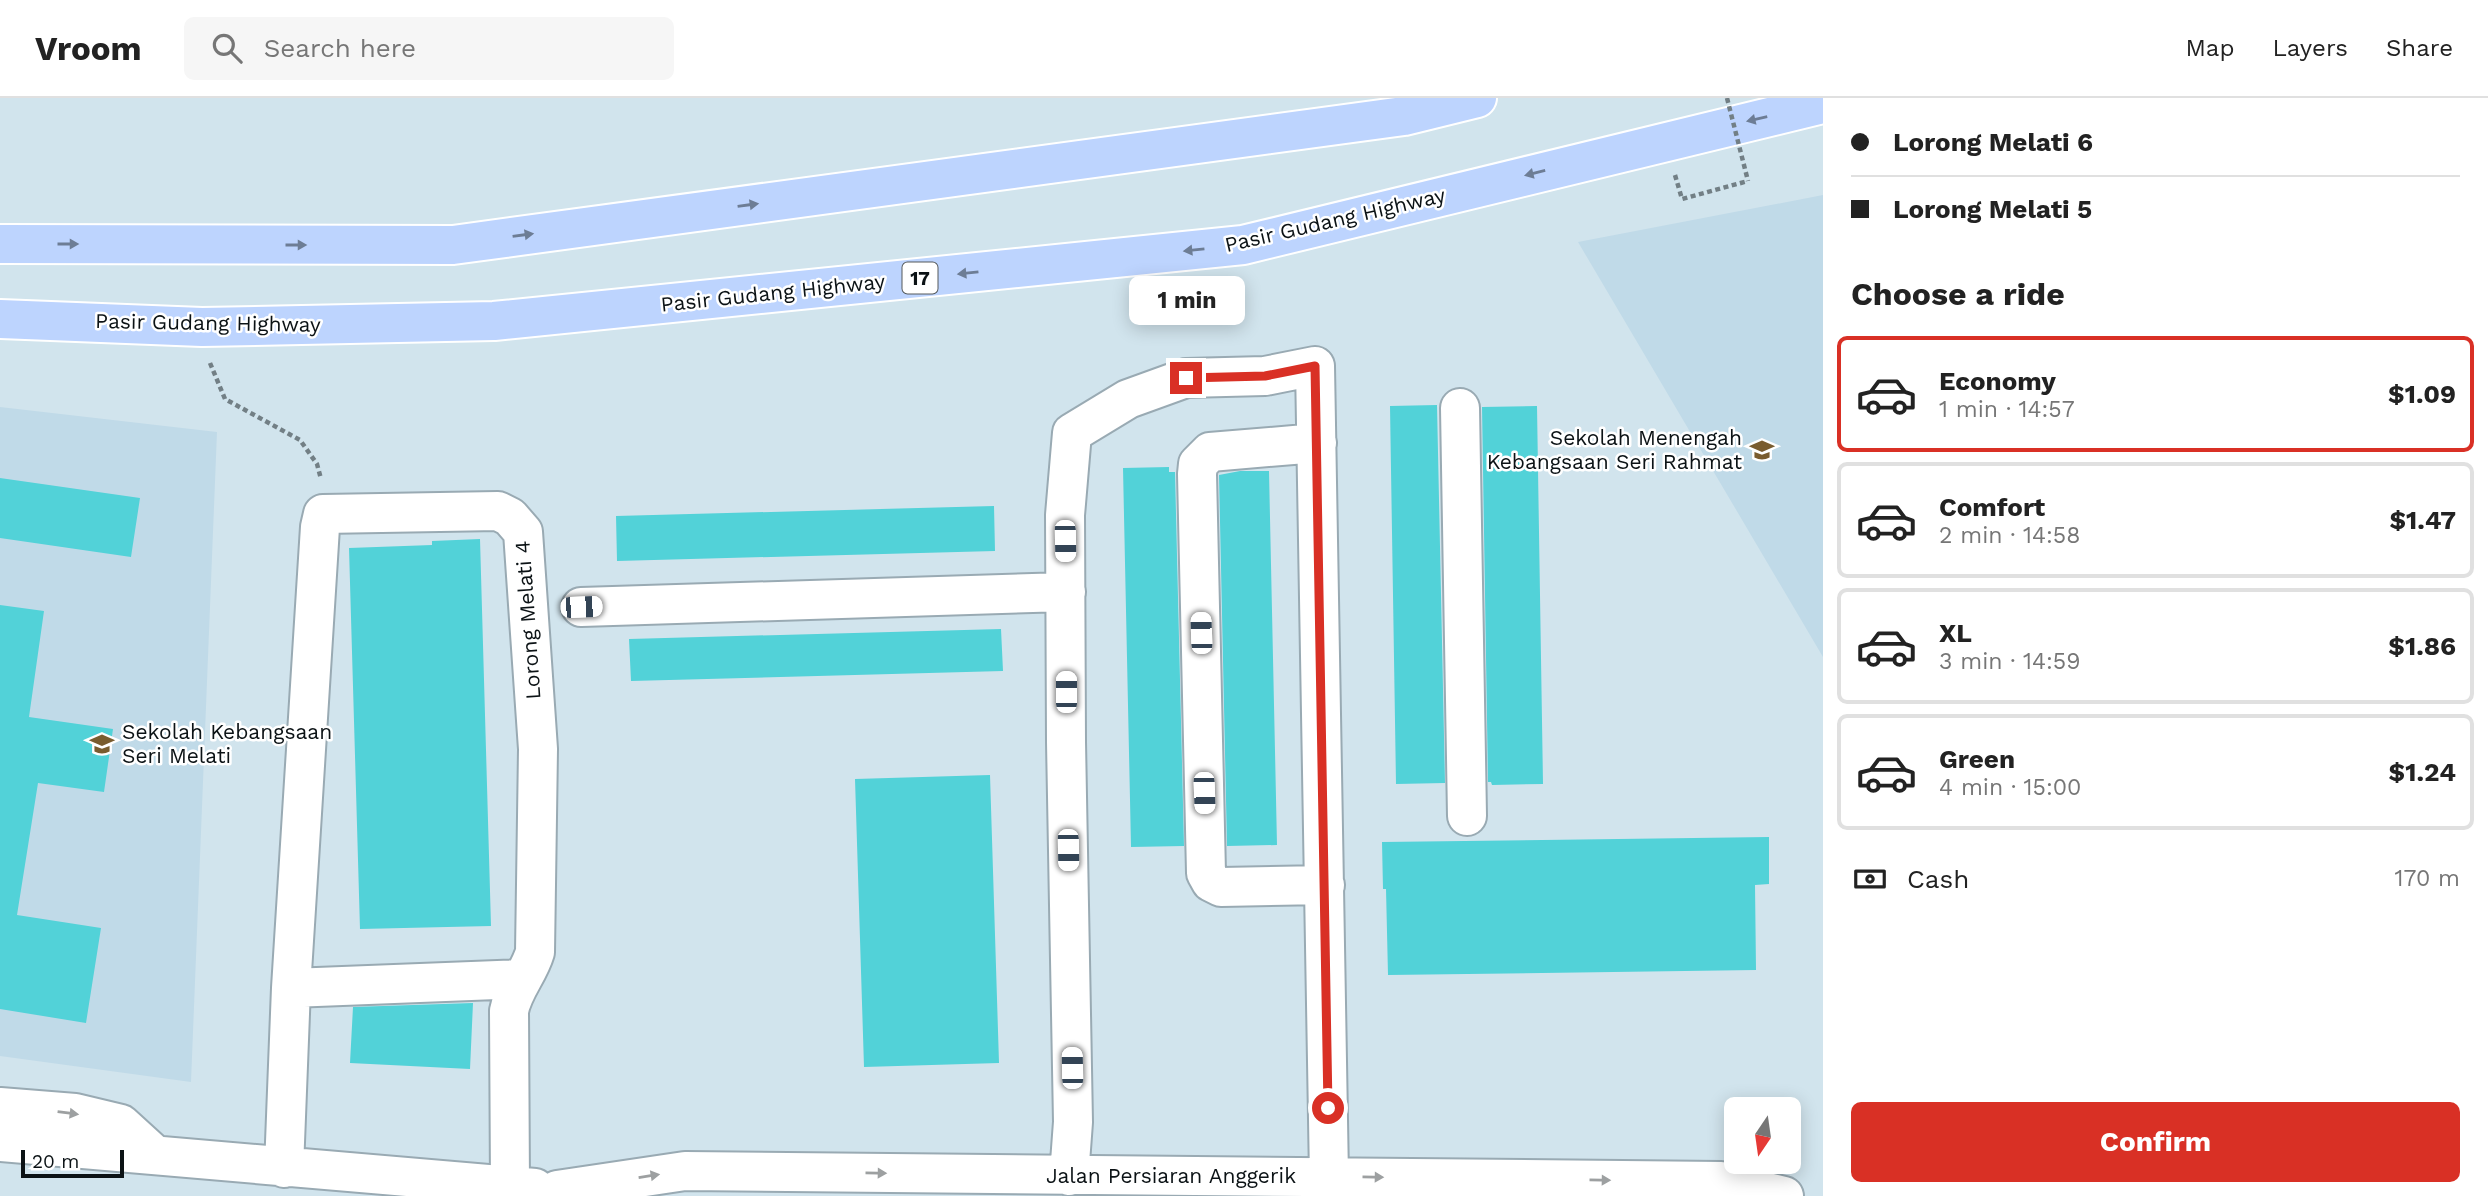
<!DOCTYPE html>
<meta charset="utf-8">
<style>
body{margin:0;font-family:"Work Sans",sans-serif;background:#f6f6f6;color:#222;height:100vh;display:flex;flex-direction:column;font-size:26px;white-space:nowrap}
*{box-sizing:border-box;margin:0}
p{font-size:23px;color:#767676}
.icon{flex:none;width:38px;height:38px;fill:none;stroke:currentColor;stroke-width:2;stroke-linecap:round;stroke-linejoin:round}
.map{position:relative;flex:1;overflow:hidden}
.drawer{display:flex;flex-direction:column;background:#fff;width:665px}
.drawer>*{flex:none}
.banner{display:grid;align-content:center;height:154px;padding:0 28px;background:#fff}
.needle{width:46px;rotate:193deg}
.tools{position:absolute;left:1724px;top:999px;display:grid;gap:14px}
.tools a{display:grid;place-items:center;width:77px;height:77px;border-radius:10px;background:#fff;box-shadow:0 4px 18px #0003;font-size:35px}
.scale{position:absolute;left:21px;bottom:18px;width:103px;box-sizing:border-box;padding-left:7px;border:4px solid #0b1215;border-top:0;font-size:19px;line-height:24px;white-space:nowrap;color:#0b1215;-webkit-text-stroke:5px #fff;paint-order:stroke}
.end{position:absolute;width:32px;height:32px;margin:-16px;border:9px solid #d93025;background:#fff;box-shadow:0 0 0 4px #fff}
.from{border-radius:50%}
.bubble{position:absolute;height:49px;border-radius:10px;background:#fff;box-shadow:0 4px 18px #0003;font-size:23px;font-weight:700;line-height:49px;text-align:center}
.car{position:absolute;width:21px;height:42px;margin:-21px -10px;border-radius:9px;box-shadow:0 0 5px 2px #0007;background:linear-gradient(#fff 24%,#345 0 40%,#fff 0 76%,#345 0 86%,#fff 0)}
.banner b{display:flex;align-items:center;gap:24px;height:66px;font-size:26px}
.banner b+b{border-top:2px solid #e0e0e0}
.banner i{width:18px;height:18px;background:#222}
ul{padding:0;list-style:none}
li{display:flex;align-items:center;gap:21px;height:116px;margin:0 14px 10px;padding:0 14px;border:4px solid #e0e0e0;border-radius:10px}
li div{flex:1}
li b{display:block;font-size:26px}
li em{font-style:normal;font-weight:700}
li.current{border-color:#d93025}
li>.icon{width:63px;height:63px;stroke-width:1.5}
h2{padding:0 28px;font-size:32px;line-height:84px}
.pay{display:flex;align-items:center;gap:18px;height:77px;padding:0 28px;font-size:26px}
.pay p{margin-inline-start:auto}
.cta{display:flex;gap:14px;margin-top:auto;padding:14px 28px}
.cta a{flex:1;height:80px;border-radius:10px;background:#d93025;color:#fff;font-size:28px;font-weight:700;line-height:80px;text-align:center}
header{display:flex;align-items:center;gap:42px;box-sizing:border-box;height:98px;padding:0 35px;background:#fff;border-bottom:2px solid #e0e0e0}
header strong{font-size:33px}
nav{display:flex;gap:38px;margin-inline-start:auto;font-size:24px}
.search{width:490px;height:63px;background:#f6f6f6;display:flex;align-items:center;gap:18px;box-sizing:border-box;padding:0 24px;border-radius:10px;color:#767676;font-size:26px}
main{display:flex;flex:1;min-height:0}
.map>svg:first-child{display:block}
.built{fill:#c0dae8}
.building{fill:#52d2d8}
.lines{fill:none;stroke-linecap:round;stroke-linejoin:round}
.minor-casing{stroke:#99aab3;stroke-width:42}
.highway-casing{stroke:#fff;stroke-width:42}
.path{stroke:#727f85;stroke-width:4.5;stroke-dasharray:5 3.5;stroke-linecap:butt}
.minor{stroke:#fff;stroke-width:38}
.highway{stroke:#bdd4fe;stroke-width:38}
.path-bridge{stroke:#727f85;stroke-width:4.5;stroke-dasharray:5 3.5;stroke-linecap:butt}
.oneway{fill:#6d7d95}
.oneway2{fill:#9da0a1}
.route{stroke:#d93025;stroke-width:9}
.labels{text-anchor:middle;stroke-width:5;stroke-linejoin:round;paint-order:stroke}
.shield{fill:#fff;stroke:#54595b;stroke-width:2}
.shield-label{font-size:19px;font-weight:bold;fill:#0b1215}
.street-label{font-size:21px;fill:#0b1215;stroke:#fff}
.poi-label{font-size:21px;fill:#0b1215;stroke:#fff;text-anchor:end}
</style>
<header>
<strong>Vroom</strong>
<div class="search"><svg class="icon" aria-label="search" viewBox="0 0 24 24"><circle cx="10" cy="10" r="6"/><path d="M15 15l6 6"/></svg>Search here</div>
<nav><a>Map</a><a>Layers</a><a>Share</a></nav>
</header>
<main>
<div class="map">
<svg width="1823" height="1098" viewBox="0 0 1823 1098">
<rect width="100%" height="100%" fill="#d1e4ed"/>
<path class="built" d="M1823,97v462l-245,-415z
M0,309l217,25 -26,650 -191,-26z"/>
<path class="building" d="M1437,307l8,378 -49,1 -6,-378z
M1537,308l6,378 -51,1 -1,-3h-3l-6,-375z
M1169,369v5h6l9,374 -53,1 -8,-379z
M1240,373h29l8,374 -50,1 -8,-371z
M0,380l140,20 -9,59 -131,-19z
M994,408l1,45 -378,10 -1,-45z
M480,441l11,387 -131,3 -11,-381 83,-3v-4z
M0,507l44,6 -15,106 84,12 -9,63 -66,-9 -21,132 84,13 -15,95 -86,-14z
M1001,531l2,42 -372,10 -2,-42z
M990,677l9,288 -135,4 -9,-288z
M1769,739v47l-14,1 1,85 -368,5 -2,-86h-3l-1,-47z
M473,905l-3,66 -120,-6 3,-56z"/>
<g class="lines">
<g class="minor-casing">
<path id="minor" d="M1460,310l7,408
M1317,345l-107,9 -12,12 -1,10 9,399 5,9 10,5 104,-2
M581,509l485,-15
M291,890l230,-9
M0,1009l75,6 46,11 34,31
M0,1044l535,46
M284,1070l7,-180 29,-461 3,-13 175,-3 12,6 13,15 15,217 -3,203c-6,21 -22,37 -26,59l1,175
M1069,1078l4,-54 -7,-380 -1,-227 7,-82 56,-34 58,-21 79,-2 50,-10 14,811
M557,1092l128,-19 1036,10 63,15"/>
</g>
<g class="highway-casing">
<path id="highway" d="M0,146l453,1 951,-129 73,-18
M0,221l202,8 292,-6 749,-76 580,-141"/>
</g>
<path class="path" d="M1675,77l7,24 66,-18
M210,265l15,36 75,41 17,24 4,15"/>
<use href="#minor" class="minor"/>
<use href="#highway" class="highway"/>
<path class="path-bridge" d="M1727,0l21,83"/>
</g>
<defs><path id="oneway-solid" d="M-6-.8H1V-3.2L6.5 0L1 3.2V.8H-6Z" transform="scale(1.75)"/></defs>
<g class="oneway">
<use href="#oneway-solid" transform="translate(1757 21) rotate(167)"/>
<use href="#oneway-solid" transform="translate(1535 75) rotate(166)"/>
<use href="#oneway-solid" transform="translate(748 107) rotate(-8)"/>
<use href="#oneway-solid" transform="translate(523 137) rotate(-8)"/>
<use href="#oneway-solid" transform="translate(68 146)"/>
<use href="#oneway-solid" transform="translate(296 147)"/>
<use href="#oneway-solid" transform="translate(1194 152) rotate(174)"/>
<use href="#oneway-solid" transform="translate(968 175) rotate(174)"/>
</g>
<g class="oneway2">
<use href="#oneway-solid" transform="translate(68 1015) rotate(7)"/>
<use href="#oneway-solid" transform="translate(876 1075) rotate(1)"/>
<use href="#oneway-solid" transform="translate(649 1078) rotate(-9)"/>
<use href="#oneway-solid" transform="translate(1373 1079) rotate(1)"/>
<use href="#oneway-solid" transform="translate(1600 1082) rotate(1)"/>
</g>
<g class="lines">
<path class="route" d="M1186,280l79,-2 50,-10 13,742"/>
</g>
<defs>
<g id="school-bare" transform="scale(1.89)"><path d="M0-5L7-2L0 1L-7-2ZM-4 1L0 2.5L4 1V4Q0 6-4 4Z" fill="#795c2f" stroke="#fff" stroke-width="2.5" paint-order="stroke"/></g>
</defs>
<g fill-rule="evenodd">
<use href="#school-bare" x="1762" y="352"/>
<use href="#school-bare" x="102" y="646"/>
</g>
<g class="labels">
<rect class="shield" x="902.5" y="164.5" width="35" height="31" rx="5"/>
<g class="shield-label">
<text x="920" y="187">17</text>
</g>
<g class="street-label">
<text transform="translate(1335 122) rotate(-13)" y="7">Pasir Gudang Highway</text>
<text transform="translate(773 195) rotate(-6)" y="7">Pasir Gudang Highway</text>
<text transform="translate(208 225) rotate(1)" y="7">Pasir Gudang Highway</text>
<text transform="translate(528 522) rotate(-94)" y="7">Lorong Melati 4</text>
<text x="1171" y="1085">Jalan Persiaran Anggerik</text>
</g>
<g class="poi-label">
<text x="1742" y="347">Sekolah Menengah<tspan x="1742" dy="24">Kebangsaan Seri Rahmat</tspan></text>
<text x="122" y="641" text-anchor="start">Sekolah Kebangsaan<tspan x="122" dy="24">Seri Melati</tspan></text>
</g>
</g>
</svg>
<div class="tools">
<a><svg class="needle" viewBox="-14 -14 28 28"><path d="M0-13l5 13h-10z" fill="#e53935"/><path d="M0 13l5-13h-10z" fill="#767676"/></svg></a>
</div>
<div class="scale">20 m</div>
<i class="end from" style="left:1328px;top:1010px"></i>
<i class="end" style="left:1186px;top:280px"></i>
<div class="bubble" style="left:1129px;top:178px;width:116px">1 min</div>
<i class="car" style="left:1065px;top:443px;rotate:179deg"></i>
<i class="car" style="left:581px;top:509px;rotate:88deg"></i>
<i class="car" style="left:1201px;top:535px;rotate:358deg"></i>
<i class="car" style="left:1066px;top:594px;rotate:0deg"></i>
<i class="car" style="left:1204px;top:695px;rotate:178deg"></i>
<i class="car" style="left:1068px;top:752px;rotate:179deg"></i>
<i class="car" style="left:1072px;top:970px;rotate:359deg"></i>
</div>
<section class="drawer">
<div class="banner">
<b><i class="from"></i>Lorong Melati 6</b>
<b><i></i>Lorong Melati 5</b>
</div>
<h2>Choose a ride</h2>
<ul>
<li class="current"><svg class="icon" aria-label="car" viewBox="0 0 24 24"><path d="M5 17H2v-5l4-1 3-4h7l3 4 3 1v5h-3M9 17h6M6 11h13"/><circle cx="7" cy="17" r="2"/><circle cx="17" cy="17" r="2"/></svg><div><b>Economy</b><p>1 min · 14:57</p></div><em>$1.09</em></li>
<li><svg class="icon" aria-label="car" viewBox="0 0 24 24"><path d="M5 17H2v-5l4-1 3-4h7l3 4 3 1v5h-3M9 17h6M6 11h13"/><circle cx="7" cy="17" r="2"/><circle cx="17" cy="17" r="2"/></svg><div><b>Comfort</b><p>2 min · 14:58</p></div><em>$1.47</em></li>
<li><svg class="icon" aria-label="car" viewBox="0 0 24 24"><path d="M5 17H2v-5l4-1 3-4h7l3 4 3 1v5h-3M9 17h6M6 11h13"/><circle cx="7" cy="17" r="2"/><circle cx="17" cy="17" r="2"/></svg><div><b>XL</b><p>3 min · 14:59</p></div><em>$1.86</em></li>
<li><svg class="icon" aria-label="car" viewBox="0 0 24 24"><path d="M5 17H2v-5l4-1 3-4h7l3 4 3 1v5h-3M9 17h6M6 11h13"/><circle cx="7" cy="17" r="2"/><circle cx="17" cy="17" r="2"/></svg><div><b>Green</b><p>4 min · 15:00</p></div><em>$1.24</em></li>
</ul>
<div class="pay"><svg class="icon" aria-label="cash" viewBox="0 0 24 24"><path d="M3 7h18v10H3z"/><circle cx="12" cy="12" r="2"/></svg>Cash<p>170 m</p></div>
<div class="cta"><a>Confirm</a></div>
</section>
</main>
